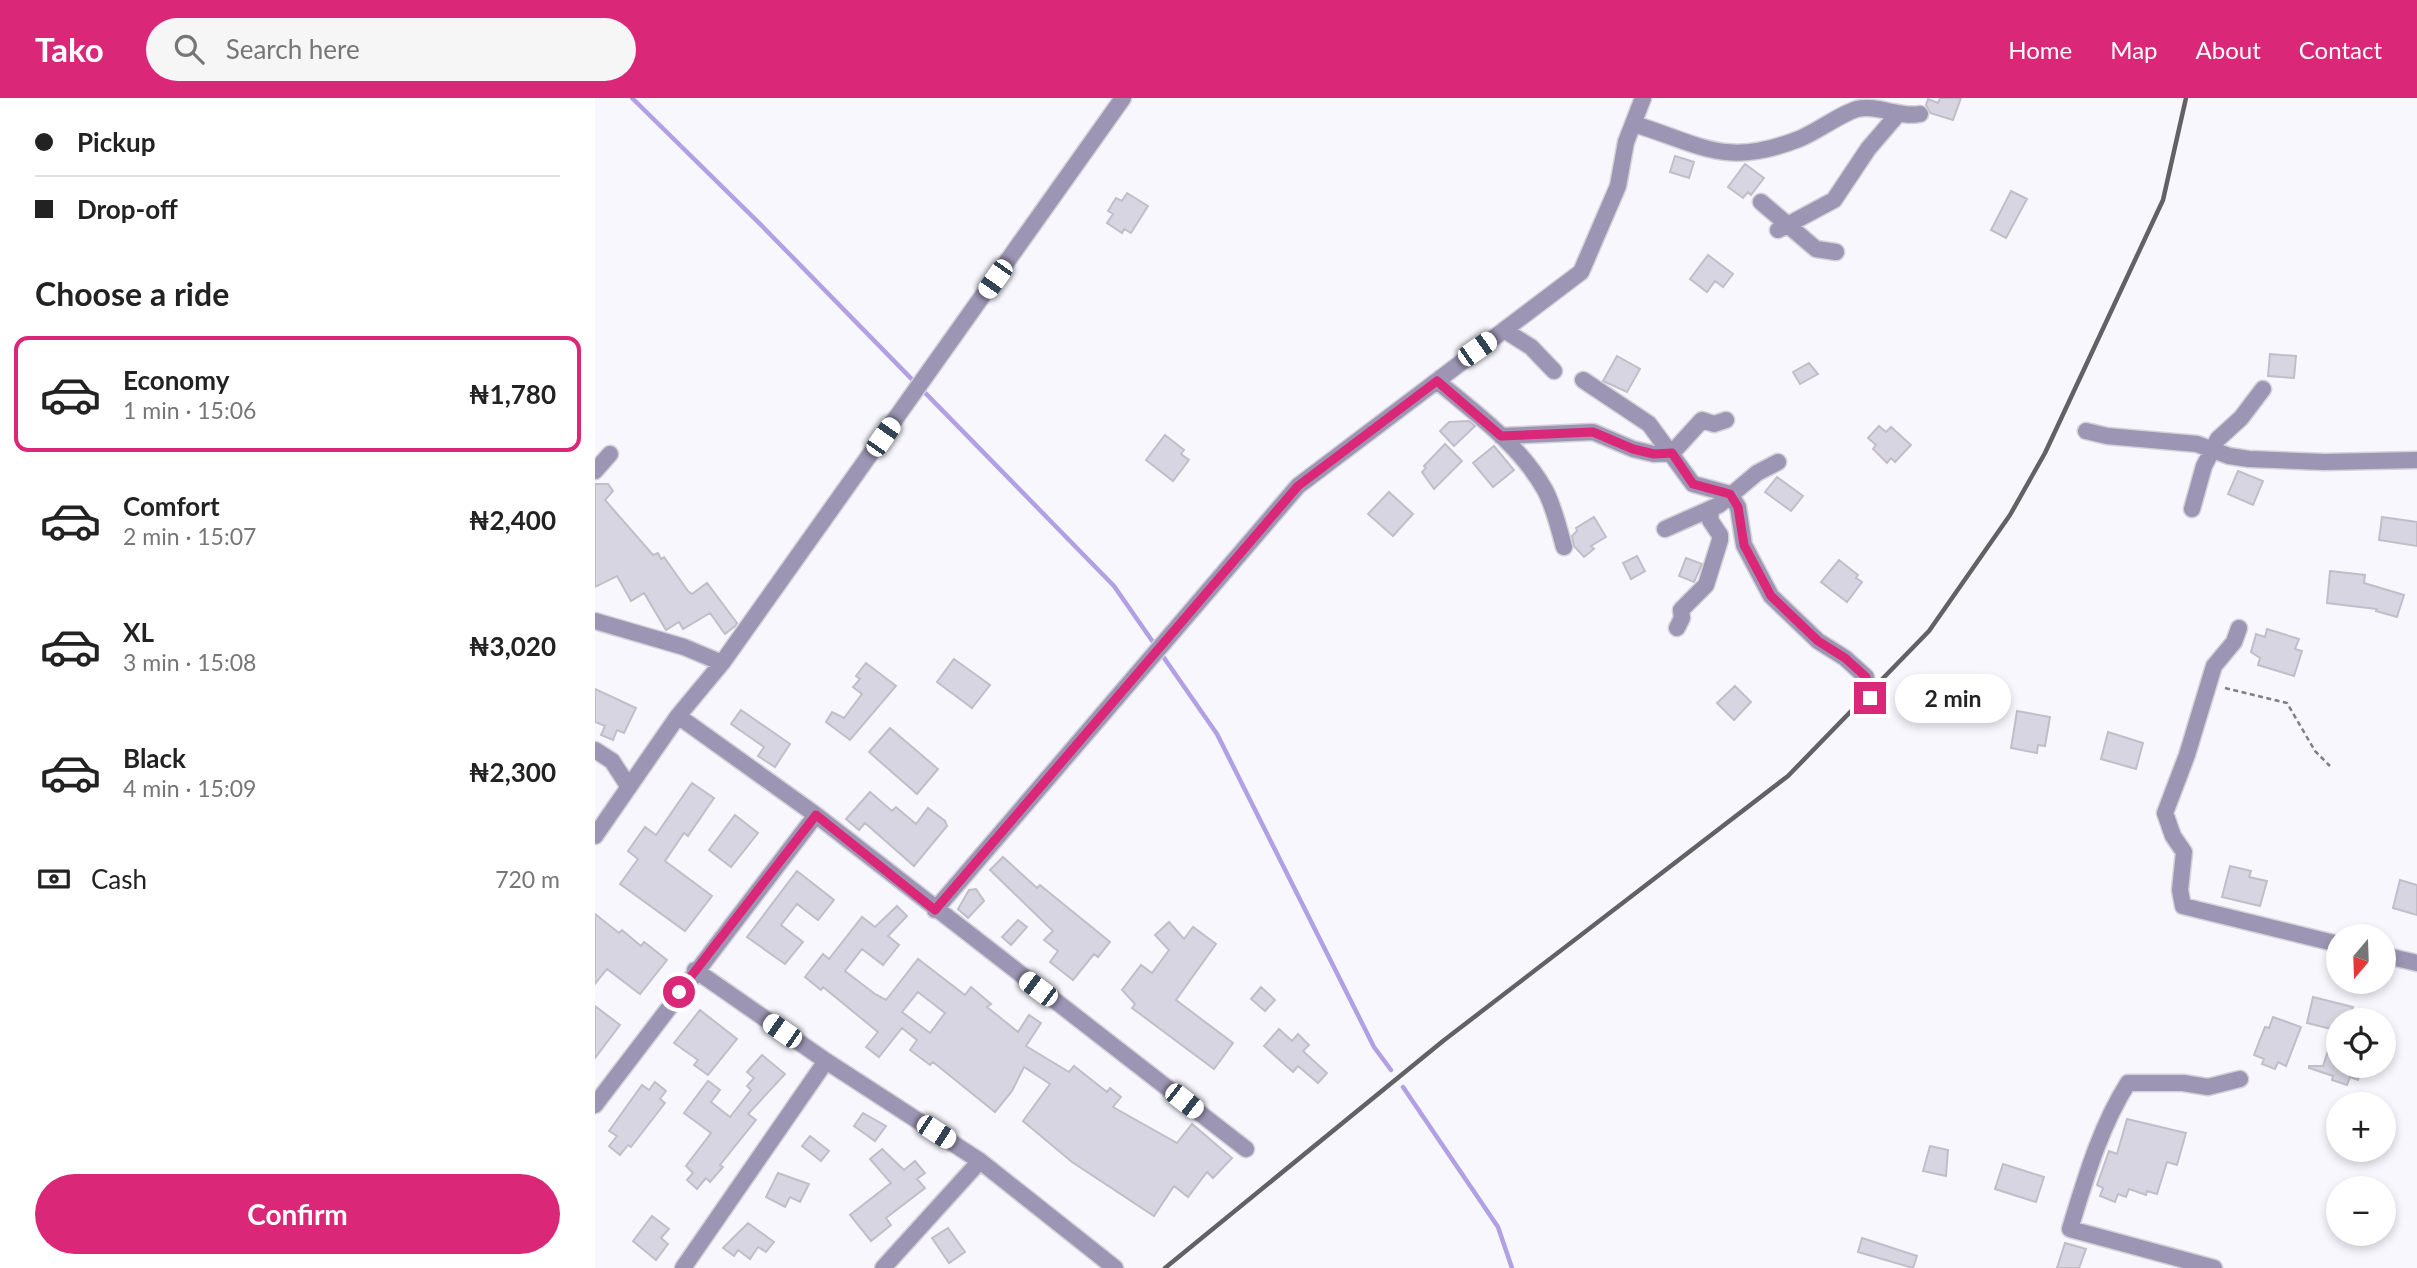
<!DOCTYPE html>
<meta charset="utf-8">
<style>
body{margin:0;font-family:Lato,sans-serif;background:#f6f6f6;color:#222;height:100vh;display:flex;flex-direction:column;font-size:26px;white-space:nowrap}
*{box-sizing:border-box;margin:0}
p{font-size:23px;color:#767676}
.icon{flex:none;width:38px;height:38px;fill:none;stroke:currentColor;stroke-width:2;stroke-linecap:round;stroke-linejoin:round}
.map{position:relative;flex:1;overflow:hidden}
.sheet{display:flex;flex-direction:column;background:#fff;width:595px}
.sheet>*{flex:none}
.guide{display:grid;align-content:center;height:154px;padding:0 35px;background:#fff}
.needle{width:46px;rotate:199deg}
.controls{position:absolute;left:1731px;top:826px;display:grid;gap:14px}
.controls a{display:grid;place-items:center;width:70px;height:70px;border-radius:50%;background:#fff;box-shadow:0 4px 10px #0003;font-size:35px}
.end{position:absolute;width:32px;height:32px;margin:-16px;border:9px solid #db2777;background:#fff;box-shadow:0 0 0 4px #fff}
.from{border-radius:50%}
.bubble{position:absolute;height:49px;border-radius:24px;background:#fff;box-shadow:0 4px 10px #0003;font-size:23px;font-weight:700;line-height:49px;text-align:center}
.car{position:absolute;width:21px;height:42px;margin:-21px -10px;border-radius:9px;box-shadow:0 0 5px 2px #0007;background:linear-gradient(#fff 24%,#345 0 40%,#fff 0 76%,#345 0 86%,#fff 0)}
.guide b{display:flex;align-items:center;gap:24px;height:66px;font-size:26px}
.guide b+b{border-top:2px solid #e0e0e0}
.guide i{width:18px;height:18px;background:#222}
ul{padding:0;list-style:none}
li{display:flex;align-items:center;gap:21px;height:116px;margin:0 14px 10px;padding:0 21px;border:4px solid transparent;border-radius:14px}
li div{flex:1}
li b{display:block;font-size:26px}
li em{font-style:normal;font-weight:700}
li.on{border-color:#db2777}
li>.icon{width:63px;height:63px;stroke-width:1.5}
h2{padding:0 35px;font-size:32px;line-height:84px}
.pay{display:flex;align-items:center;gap:18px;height:77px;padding:0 35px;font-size:26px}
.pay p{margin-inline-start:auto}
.button{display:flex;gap:14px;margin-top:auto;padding:14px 35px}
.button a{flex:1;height:80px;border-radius:42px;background:#db2777;color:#fff;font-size:28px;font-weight:700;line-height:80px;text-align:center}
header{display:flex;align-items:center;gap:42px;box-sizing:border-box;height:98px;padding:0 35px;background:#db2777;color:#fff}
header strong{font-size:33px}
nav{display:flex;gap:38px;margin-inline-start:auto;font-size:24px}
.search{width:490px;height:63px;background:#f6f6f6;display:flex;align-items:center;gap:18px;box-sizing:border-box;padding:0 24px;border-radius:38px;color:#767676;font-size:26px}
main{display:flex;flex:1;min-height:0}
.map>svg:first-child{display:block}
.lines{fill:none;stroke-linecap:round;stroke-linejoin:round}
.stream{stroke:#b1a0e3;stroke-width:4.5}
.building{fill:#d7d5e1;stroke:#c1beca;stroke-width:2;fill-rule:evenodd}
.street-casing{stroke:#d3d2d8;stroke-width:19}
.path{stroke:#807f85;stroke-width:2.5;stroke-dasharray:5 3.5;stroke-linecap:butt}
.street{stroke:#9c95b3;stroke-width:16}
.rail{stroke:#626166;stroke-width:4.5}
.route{stroke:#db2777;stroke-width:9}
</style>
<header>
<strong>Tako</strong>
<div class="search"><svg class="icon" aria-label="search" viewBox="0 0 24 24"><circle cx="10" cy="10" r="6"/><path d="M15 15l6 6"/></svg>Search here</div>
<nav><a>Home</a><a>Map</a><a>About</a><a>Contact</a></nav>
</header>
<main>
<section class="sheet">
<div class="guide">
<b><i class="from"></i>Pickup</b>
<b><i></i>Drop-off</b>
</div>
<h2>Choose a ride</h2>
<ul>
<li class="on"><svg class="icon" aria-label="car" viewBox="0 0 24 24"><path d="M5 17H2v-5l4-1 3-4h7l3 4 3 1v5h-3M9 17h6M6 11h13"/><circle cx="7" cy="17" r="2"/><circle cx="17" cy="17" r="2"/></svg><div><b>Economy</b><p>1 min · 15:06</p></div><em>₦1,780</em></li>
<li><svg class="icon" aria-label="car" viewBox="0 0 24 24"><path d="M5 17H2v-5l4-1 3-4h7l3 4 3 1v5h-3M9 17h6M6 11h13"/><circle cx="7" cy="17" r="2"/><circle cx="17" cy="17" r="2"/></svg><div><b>Comfort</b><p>2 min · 15:07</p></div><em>₦2,400</em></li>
<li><svg class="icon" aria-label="car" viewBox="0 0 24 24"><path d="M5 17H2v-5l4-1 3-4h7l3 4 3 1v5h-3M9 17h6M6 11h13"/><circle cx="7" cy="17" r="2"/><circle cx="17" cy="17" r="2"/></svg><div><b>XL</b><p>3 min · 15:08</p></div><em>₦3,020</em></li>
<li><svg class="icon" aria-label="car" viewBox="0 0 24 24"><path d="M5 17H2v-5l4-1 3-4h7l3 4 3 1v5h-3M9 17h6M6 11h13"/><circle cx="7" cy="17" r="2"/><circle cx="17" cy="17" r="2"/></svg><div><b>Black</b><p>4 min · 15:09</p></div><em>₦2,300</em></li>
</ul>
<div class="pay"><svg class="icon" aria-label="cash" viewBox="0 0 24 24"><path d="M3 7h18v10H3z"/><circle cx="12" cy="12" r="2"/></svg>Cash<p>720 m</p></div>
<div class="button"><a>Confirm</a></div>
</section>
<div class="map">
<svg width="1822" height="1170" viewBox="0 0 1822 1170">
<rect width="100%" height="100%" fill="#f8f7fe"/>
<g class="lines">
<path class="stream" d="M37,0l131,129 351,359 103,148 157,313 17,23
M808,989l95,140 14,41"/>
</g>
<path class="building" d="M1345,0h21l-8,22 -23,-7 -4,-8 2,-6 10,4z
M1080,58l19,6 -5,16 -19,-6z
M1150,66l19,14 -13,17 -3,-3 -5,6 -15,-11z
M1416,93l16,8 -21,39 -15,-8z
M532,95l21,13 -17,27 -7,-4 -2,4 -15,-10 6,-9 -5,-3 8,-13 6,3z
M1113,157l25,19 -10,13 -8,-6 -8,11 -17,-13z
M1675,256l26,2 -2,22 -26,-2z
M1022,258l23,13 -13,23 -24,-11z
M1214,265l9,11 -18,10 -7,-12z
M874,323l6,5 -21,20 -14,-15 9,-9z
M1284,328l7,6 5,-5 20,18 -16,17 -4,-4 -4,5 -14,-14 3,-4 -8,-7z
M570,337l19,15 -3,4 8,6 -16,21 -27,-21z
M850,346l17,17 -28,28 -12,-17 4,-4 -2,-2z
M899,348l20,24 -21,17 -20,-24z
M1643,373l25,10 -10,24 -25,-11z
M1182,379l26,19 -12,15 -26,-19z
M0,386h13l5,7 -8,9 48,55 5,-2 3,6 3,-2 24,34 4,3 15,-11 30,40 -2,3 -10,8 -15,-21 -27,16 -4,-7 -13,8 -22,-37 -13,8 -14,-25 -22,11z
M794,394l24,22 -20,22 -25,-22z
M999,419l12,20 -15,9 3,3 -10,8 -10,-11 -2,-10 5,-5 -1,-3z
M1787,419l35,5v24l-38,-6z
M1042,458l8,15 -14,8 -8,-16z
M1091,460l16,6 -8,18 -15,-6z
M1244,462l19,15 -2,3 6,4 -15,20 -26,-20z
M1735,473l35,4 -1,8 40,12 -7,22 -21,-6 1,-2 -50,-6z
M1672,531l32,10 -4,10 7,2 -8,25 -36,-11 2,-7 -9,-6 5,-18 9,3z
M359,561l36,26 -18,23 -35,-26z
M271,565l30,23 -46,54 -24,-18 6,-10 12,6 18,-24 -9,-7 7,-8 -4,-3z
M1140,588l16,16 -17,18 -17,-17z
M0,591l41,19 -12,25 -7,-3 -4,10 -12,-5 4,-9 -10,-4z
M146,612l49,34 -15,23 -17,-11 6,-9 -33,-23z
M1422,613l33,6 -5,29 -7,-1 -1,8 -26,-5z
M295,630l48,41 -21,25 -48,-42z
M1513,634l35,11 -7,26 -35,-10z
M97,685l22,15 -26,38 -4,-3 -19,28 47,35 -27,35 -65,-47 18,-25 -10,-8 17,-24 11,8z
M275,694l22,19 4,-4 20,17 12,-16 17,13 2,5 -33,40 -49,-43 -6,7 -13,-11z
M140,717l23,18 -27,34 -22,-17z
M408,759l34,31 3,-3 70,57 -12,15 -4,-3 -21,26 -23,-18 8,-11 -14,-11 9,-9 -63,-61z
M1635,768l21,5 -2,6 18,4 -7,25 -38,-9z
M202,773l37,29 -16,20 -21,-16 -16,21 22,17 -18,22 -38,-27z
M1805,782l17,5v30l-24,-7z
M381,791l8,12 -16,17 -10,-9 11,-19z
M302,808l10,10 -19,20 11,9 -16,20 -21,-16 -17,22 30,23 11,6 32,-41 47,36 6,-8 20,17 -4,3 31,25 11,-17 12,8 -15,23 43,26 5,-6 33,26 3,-4 11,9 -8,10 64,36 15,-19 40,34 -19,20 -6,-6 -19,25 -14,-11 -20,30 -82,-54 -49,-41 27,-37 -26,-17 -12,24 -17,21 -62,-50 -3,3 -20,-15 7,-10 -15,-12 -23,29 -13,-10 12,-15 -55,-45 -2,3 -16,-13 18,-23 6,5 33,-42 13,10zM323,894l27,21 -15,20 -28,-21z
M0,816l24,19 3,-3 19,16 3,-4 23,18 -27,34 -33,-25 -12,15z
M423,822l9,7 -16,18 -9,-8z
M574,824l15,17 9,-12 23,17 -40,56 57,43 -19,26 -82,-61 3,-4 -13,-14 19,-25 11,8 17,-23 -14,-15z
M666,889l14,13 -10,11 -14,-12z
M1718,899l40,10 -4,13h-11v46h25l-5,14 -8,-3 -3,8 -15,-5 1,-4 -24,-8v-2h14l12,-36 -28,-7z
M0,908l25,19 -25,33z
M105,912l37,29 -29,36 -14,-10 4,-5 -24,-17z
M1678,919l28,10 -15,39 -8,-4 -3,7 -13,-5 2,-5 -10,-4 11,-28 4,1z
M684,931l13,12 6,-7 11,11 -6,6 24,22 -9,10 -20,-17 -5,6 -29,-26z
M167,957l23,19 -37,40 8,6 -36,45 3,2 -13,15 -4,-4 -9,11 -10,-9 6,-7 -7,-7 25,-33 -27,-20 24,-32 12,9 -9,12 19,15 21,-27 -4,-4 7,-8 -7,-6z
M60,984l11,9 -6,8 5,4 -34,44 -3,-2 -8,10 -11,-9 8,-10 -8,-5 33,-46 7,5z
M268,1015l23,13 -11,15 -21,-15z
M1532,1021l59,14 -9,32 -10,-3 -10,32 -10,-3 -1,4 -17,-6 -3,8 -8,-3 -3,8 -15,-6 3,-8 -6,-3 12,-34 8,3z
M215,1038l19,15 -8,10 -19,-15z
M1335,1048l18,4 -2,26 -23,-5z
M287,1051l22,21 11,-9 10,12 -8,6 8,9 -39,30 5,7 -20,16 -21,-26 41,-32 -21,-24z
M1408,1066l41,13 -8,25 -41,-13z
M183,1075l31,11 -9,18 -10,-5 -5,10 -19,-10z
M57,1118l17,13 -8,9 7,6 -12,16 -23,-19z
M153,1125l26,19 -8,10 -8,-5 -8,12 -12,-9 -4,6 -11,-8z
M353,1130l17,24 -16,11 -17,-25z
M1267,1140l55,18 -4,12 -55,-16z
M1470,1145l21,6 -7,19h-22z"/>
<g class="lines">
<g class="street-casing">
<path id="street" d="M1039,26c68,21 91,44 165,15 18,-7 41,-25 58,-30 20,-5 42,9 63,5
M1166,104l55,47 20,3
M1183,132l56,-30 34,-51 30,-35
M909,232l27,17 23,24
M988,282l66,44 44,60 37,10 8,13 6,38 27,51 47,45 27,17 21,19 4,21
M842,283c38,32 83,64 108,109 9,17 14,39 19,57
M1491,333l21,5 90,8 32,12 20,3 75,3 93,-2
M906,338l92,-4 40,17 21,5 18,-1 30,-33 12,4 12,-4
M0,373l15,-17
M1597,411l12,-43 14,-27 23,-21 22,-29
M1070,431l54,-24 38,-32 21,-11
M0,523l89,26 38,16 -44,53 -83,120
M1082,530l5,-10 -1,-8 25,-25 14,-45v-5l-10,-15 1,-10
M1644,530l-5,14 -20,24 -27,89 -22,58 8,23 11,16 -4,38 3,16 155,38
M127,565l401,-565
M83,618l138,99
M0,652l17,11 17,26
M340,812l363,-424 283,-214 37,-86 8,-44 17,-44
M1788,857l34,8
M100,872l131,91 154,100 135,107
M0,1007l221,-290 430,334
M88,1170l143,-207
M288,1170l97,-107
M1619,1170l-144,-39c15,-49 30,-102 58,-146h55l25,4 32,-8"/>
</g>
<path class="path" d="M1630,590l62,15 28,48 15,15"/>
<use href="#street" class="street"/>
<path class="rail" d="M570,1170l278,-227 345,-265 141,-145 81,-116 35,-62 118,-253 23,-102"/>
</g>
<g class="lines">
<path class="route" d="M84,894l137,-177 119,95 363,-424 139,-105 64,55 92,-4 40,17 21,5 18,-1 21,31 37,10 8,13 6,38 27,51 47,45 27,17 21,19 4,21"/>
</g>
</svg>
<div class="controls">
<a><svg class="needle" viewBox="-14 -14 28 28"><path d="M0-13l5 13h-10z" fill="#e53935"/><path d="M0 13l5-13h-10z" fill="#767676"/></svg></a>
<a><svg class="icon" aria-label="locate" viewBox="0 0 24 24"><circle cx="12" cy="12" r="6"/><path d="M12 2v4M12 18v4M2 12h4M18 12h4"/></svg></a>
<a>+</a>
<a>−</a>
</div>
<i class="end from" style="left:84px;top:894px"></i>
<i class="end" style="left:1275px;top:600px"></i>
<div class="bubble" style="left:1300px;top:576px;width:116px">2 min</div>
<i class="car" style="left:400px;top:181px;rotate:215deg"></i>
<i class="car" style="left:882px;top:251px;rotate:55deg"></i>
<i class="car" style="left:288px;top:339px;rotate:35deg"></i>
<i class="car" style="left:443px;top:891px;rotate:307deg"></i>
<i class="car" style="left:187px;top:933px;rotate:305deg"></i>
<i class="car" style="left:589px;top:1003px;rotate:128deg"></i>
<i class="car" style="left:341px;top:1034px;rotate:123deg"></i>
</div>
</main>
